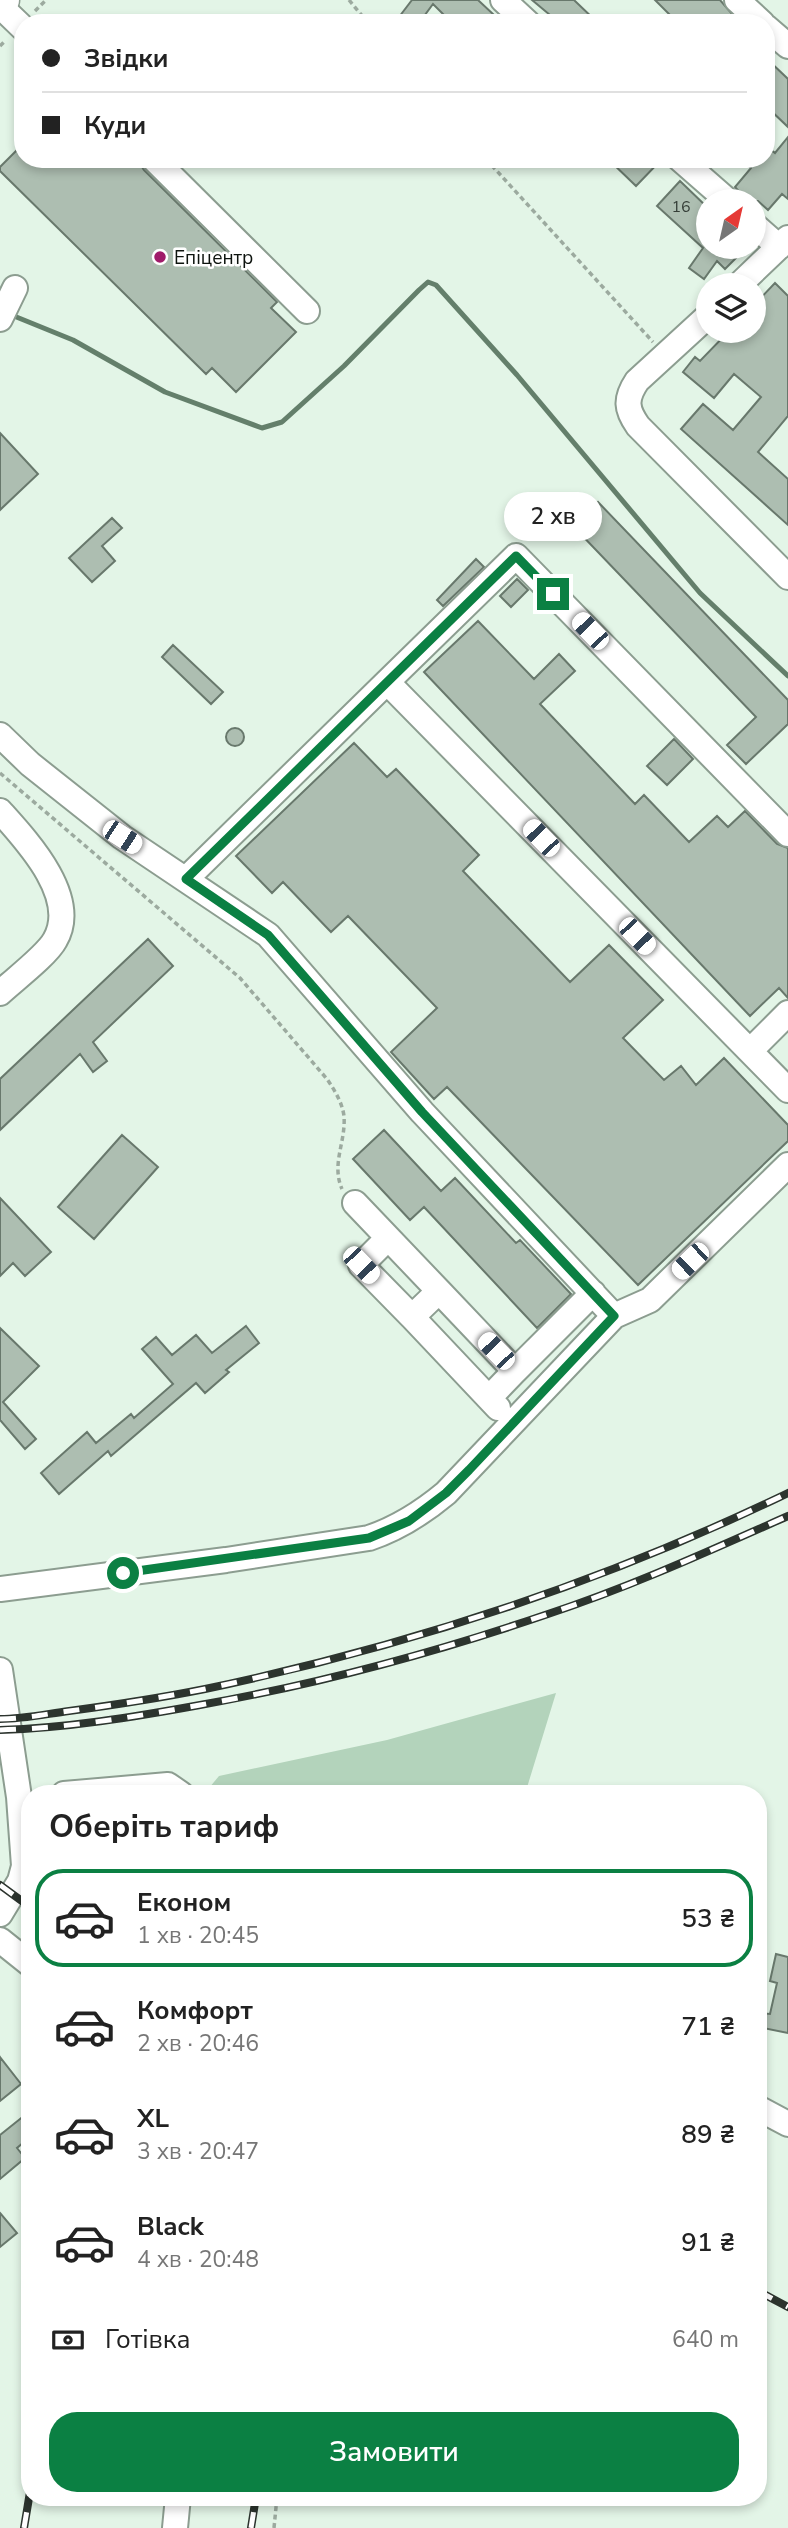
<!DOCTYPE html>
<html lang="uk">
<meta charset="utf-8">
<style>
body{margin:0;font-family:"Nunito Sans",sans-serif;background:#f6f6f6;color:#222;height:100vh;display:flex;flex-direction:column;font-size:26px;white-space:nowrap}
*{box-sizing:border-box;margin:0}
p{font-size:23px;color:#767676}
.icon{flex:none;width:38px;height:38px;fill:none;stroke:currentColor;stroke-width:2;stroke-linecap:round;stroke-linejoin:round}
.map{position:relative;flex:1;overflow:hidden}
.drawer{position:absolute;left:21px;top:1785px;width:746px;height:721px;display:flex;flex-direction:column;background:#fff;border-radius:28px;box-shadow:0 4px 10px #0003}
.drawer>*{flex:none}
.top-card{position:absolute;left:14px;top:14px;width:761px;height:154px;border-radius:28px;box-shadow:0 4px 10px #0003;display:grid;align-content:center;height:154px;padding:0 28px;background:#fff}
.needle{width:46px;rotate:34deg}
.tools{position:absolute;left:696px;top:189px;display:grid;gap:14px}
.tools a{display:grid;place-items:center;width:70px;height:70px;border-radius:50%;background:#fff;box-shadow:0 4px 10px #0003;font-size:35px}
.end{position:absolute;width:32px;height:32px;margin:-16px;border:9px solid #0b8043;background:#fff;box-shadow:0 0 0 4px #fff}
.from{border-radius:50%}
.bubble{position:absolute;height:49px;border-radius:24px;background:#fff;box-shadow:0 4px 10px #0003;font-size:23px;font-weight:600;line-height:49px;text-align:center}
.car{position:absolute;width:21px;height:42px;margin:-21px -10px;border-radius:9px;box-shadow:0 0 5px 2px #0007;background:linear-gradient(#fff 24%,#345 0 40%,#fff 0 76%,#345 0 86%,#fff 0)}
.top-card b{display:flex;align-items:center;gap:24px;height:66px;font-size:26px}
.top-card b+b{border-top:2px solid #e0e0e0}
.top-card i{width:18px;height:18px;background:#222}
ul{padding:0;list-style:none}
li{display:flex;align-items:center;gap:21px;height:98px;margin:0 14px 10px;padding:0 14px;border:4px solid transparent;border-radius:28px}
li div{flex:1}
li b{display:block;font-size:26px}
li em{font-style:normal;font-weight:600}
li.selected{border-color:#0b8043}
li>.icon{width:63px;height:63px;stroke-width:1.5}
h2{padding:0 28px;font-size:32px;line-height:84px}
.pay{display:flex;align-items:center;gap:18px;height:77px;padding:0 28px;font-size:26px}
.pay p{margin-inline-start:auto}
.cta{display:flex;gap:14px;margin-top:auto;padding:14px 28px}
.cta a{flex:1;height:80px;border-radius:28px;background:#0b8043;color:#fff;font-size:28px;font-weight:600;line-height:80px;text-align:center}
.map>svg:first-child{display:block}
.green{fill:#b3d3bb}
.lines{fill:none;stroke-linecap:round;stroke-linejoin:round}
.stream{stroke:#647f6b;stroke-width:5}
.building{fill:#adbeb1;stroke:#68786c;stroke-width:2}
.minor-casing{stroke:#8c9d90;stroke-width:28}
.major-casing{stroke:#8c9d90;stroke-width:33}
.path{stroke:#9caa9f;stroke-width:3.5;stroke-dasharray:5 3.5;stroke-linecap:butt}
.minor{stroke:#fff;stroke-width:24}
.major{stroke:#fff;stroke-width:30}
.rail-casing{stroke:#2c342e;stroke-width:8}
.rail{stroke:#fff;stroke-width:5;stroke-dasharray:16;stroke-linecap:butt}
.route{stroke:#0b8043;stroke-width:9}
.poi-dot{fill:#a01b6a;stroke:#fff;stroke-width:2.5}
.labels{text-anchor:middle;stroke-width:5;stroke-linejoin:round;paint-order:stroke}
.number-label{font-size:16px;fill:#353e37}
.poi-label{font-size:19px;fill:#0d130e;stroke:#fff;text-anchor:start}
</style>
<div class="map">
<svg width="788" height="2528" viewBox="0 0 788 2528">
<rect width="100%" height="100%" fill="#e3f5e7"/>
<path class="green" d="M556,1693l-31,101h-321l15,-18 168,-36z"/>
<g class="lines">
<path class="stream" d="M9,314l64,26 92,52 97,36 20,-6 62,-56 75,-76 9,-8 8,3 81,90 183,218 88,83"/>
</g>
<path class="building" d="M412,0h66l15,14 -8,9h-33l-19,-19 -14,19h-13l-7,-6z
M532,0h42l24,23h-56l8,-8z
M655,0h65l20,23h-62z
M766,58l22,21v48l-22,-21z
M788,137v62l-6,-5 -14,16 -10,-9h-11l-12,-14 16,-19 -10,-9h25v-13l9,7z
M23,144v15h114l7,11 133,132 -6,6 25,24 -60,60 -24,-24 -6,6 -206,-203v-4z
M608,159h54l-26,27z
M680,181l29,28v38h38l-22,22 -8,-8 -13,18 -15,-11 14,-20 -46,-42z
M775,283l13,13v120l-30,36 30,27v46l-107,-96 22,-25 30,26 28,-33 -27,-23 -20,24 -31,-26 12,-15 5,4 29,-30h25v-26z
M0,433l38,41 -38,36z
M598,502l190,198v24l-42,40 -19,-19 29,-28 -183,-191z
M112,518l10,10 -20,18 13,15 -23,21 -23,-24z
M476,559l8,8 -41,39 -6,-6z
M517,579l11,11 -17,17 -11,-11z
M478,621l56,58 25,-25 16,17 -35,33 95,100 9,-9 45,47 28,-26 11,11 17,-16 32,33 11,4v150l-9,-10 -29,28 -326,-344z
M173,645l50,47 -12,12 -49,-47z
M226 737a9 9 0 1 1 18 0a9 9 0 1 1-18 0Z
M674,739l19,20 -26,26 -20,-19z
M354,743l33,34 9,-8 83,86 -16,16 107,111 39,-37 54,55 -40,38 41,42 17,-14 15,19 28,-27 64,67v16l-150,144 -191,-198 -13,12 -43,-47 46,-44 -89,-92 -17,16 -48,-50 -11,11 -36,-37z
M148,939l25,27 -80,76 14,19 -14,11 -13,-18 -80,76v-51z
M384,1130l57,61 14,-13 61,65 4,-3 51,54 -34,34 -113,-121 -14,13 -57,-61z
M122,1135l36,32 -64,72 -36,-32z
M0,1198l51,54 -26,24 -12,-13 -13,13z
M246,1326l13,17 -33,27 3,2 -24,21 -9,-10 -85,73 -3,-5 -49,43 -18,-21 46,-41 9,11 35,-29 3,4 39,-34 -31,-35 14,-12 16,18 24,-20 16,18z
M0,1328l39,38 -36,36 33,37 -11,10 -25,-29z
M776,1954l12,3v76l-30,-6 2,-14 10,1 7,-31 -7,-2z
M0,2057l21,27 -21,17z
M30,2111v26l-13,11 8,10 -25,21v-44z
M0,2213l17,20 -17,14z"/>
<g class="lines">
<g class="minor-casing">
<path id="minor" d="M503,0l25,23
M737,0l25,23
M0,6l23,22
M766,27l22,19
M154,159l153,152
M680,159l48,42
M754,225l25,22
M739,285l49,-47
M709,315l-72,66c-12,18 -11,28 1,45l150,151
M0,319l15,-31
M387,682l129,-126 272,278
M0,735l30,29 92,73 146,98 154,177 192,204 -168,177c-24,20 -47,35 -77,45l-143,22 -226,29
M0,811c26,29 80,86 55,129 -8,15 -41,40 -55,53
M186,879l201,-197 401,408
M750,1051l38,-38
M355,1203l84,88 -27,26 -51,-52 27,-27
M439,1291l76,80 -26,27
M614,1316l36,-16 138,-135
M412,1317l86,91
M515,1371l78,-78
M0,1670l19,127 5,69 -4,15 -20,33
M64,1794l104,-9 13,9
M0,1940l30,24
M758,2108l30,16
M175,2528l3,-31"/>
</g>
<g class="major-casing">
<path id="major" d="M0,4l4,-4"/>
</g>
<path class="path" d="M349,0l19,23
M35,11l11,-11
M0,46l6,-6
M486,159l167,183
M0,773l240,205 87,101c8,12 15,23 17,37 2,26 -13,48 -2,73
M274,2528l3,-31"/>
<use href="#minor" class="minor"/>
<use href="#major" class="major"/>
<g class="rail-casing">
<path id="rail" d="M0,1719c23,0 46,-5 69,-8 45,-6 91,-13 136,-22 200,-42 399,-107 583,-196
M0,1730c67,-2 134,-13 200,-25 118,-21 234,-52 348,-91 82,-27 161,-63 240,-98
M0,1885l30,22
M758,2291l30,16
M24,2528l6,-36
M251,2528l5,-31"/>
</g>
<use href="#rail" class="rail"/>
</g>
<g class="lines">
<path class="route" d="M123,1573l246,-35 40,-17 37,-28 23,-23 145,-154 -192,-204 -154,-177 -82,-56 330,-323 37,38"/>
</g>
<circle class="poi-dot" cx="160" cy="257" r="7"/>
<g class="labels">
<g class="number-label">
<text x="681" y="212">16</text>
</g>
<g class="poi-label">
<text x="174" y="264">Епіцентр</text>
</g>
</g>
</svg>
<div class="tools">
<a><svg class="needle" viewBox="-14 -14 28 28"><path d="M0-13l5 13h-10z" fill="#e53935"/><path d="M0 13l5-13h-10z" fill="#767676"/></svg></a>
<a><svg class="icon" aria-label="layers" viewBox="0 0 24 24"><path d="M12 4l9 5-9 5-9-5zM3 14l9 5 9-5"/></svg></a>
</div>
<i class="end from" style="left:123px;top:1573px"></i>
<i class="end" style="left:553px;top:594px"></i>
<div class="bubble" style="left:504px;top:492px;width:98px">2 хв</div>
<i class="car" style="left:590px;top:631px;rotate:316deg"></i>
<i class="car" style="left:122px;top:837px;rotate:123deg"></i>
<i class="car" style="left:541px;top:838px;rotate:316deg"></i>
<i class="car" style="left:637px;top:936px;rotate:136deg"></i>
<i class="car" style="left:690px;top:1261px;rotate:226deg"></i>
<i class="car" style="left:361px;top:1265px;rotate:136deg"></i>
<i class="car" style="left:496px;top:1351px;rotate:316deg"></i>
<div class="top-card">
<b><i class="from"></i>Звідки</b>
<b><i></i>Куди</b>
</div>
<section class="drawer">
<h2>Оберіть тариф</h2>
<ul>
<li class="selected"><svg class="icon" aria-label="car" viewBox="0 0 24 24"><path d="M5 17H2v-5l4-1 3-4h7l3 4 3 1v5h-3M9 17h6M6 11h13"/><circle cx="7" cy="17" r="2"/><circle cx="17" cy="17" r="2"/></svg><div><b>Економ</b><p>1 хв · 20:45</p></div><em>53 ₴</em></li>
<li><svg class="icon" aria-label="car" viewBox="0 0 24 24"><path d="M5 17H2v-5l4-1 3-4h7l3 4 3 1v5h-3M9 17h6M6 11h13"/><circle cx="7" cy="17" r="2"/><circle cx="17" cy="17" r="2"/></svg><div><b>Комфорт</b><p>2 хв · 20:46</p></div><em>71 ₴</em></li>
<li><svg class="icon" aria-label="car" viewBox="0 0 24 24"><path d="M5 17H2v-5l4-1 3-4h7l3 4 3 1v5h-3M9 17h6M6 11h13"/><circle cx="7" cy="17" r="2"/><circle cx="17" cy="17" r="2"/></svg><div><b>XL</b><p>3 хв · 20:47</p></div><em>89 ₴</em></li>
<li><svg class="icon" aria-label="car" viewBox="0 0 24 24"><path d="M5 17H2v-5l4-1 3-4h7l3 4 3 1v5h-3M9 17h6M6 11h13"/><circle cx="7" cy="17" r="2"/><circle cx="17" cy="17" r="2"/></svg><div><b>Black</b><p>4 хв · 20:48</p></div><em>91 ₴</em></li>
</ul>
<div class="pay"><svg class="icon" aria-label="cash" viewBox="0 0 24 24"><path d="M3 7h18v10H3z"/><circle cx="12" cy="12" r="2"/></svg>Готівка<p>640 m</p></div>
<div class="cta"><a>Замовити</a></div>
</section>
</div>
